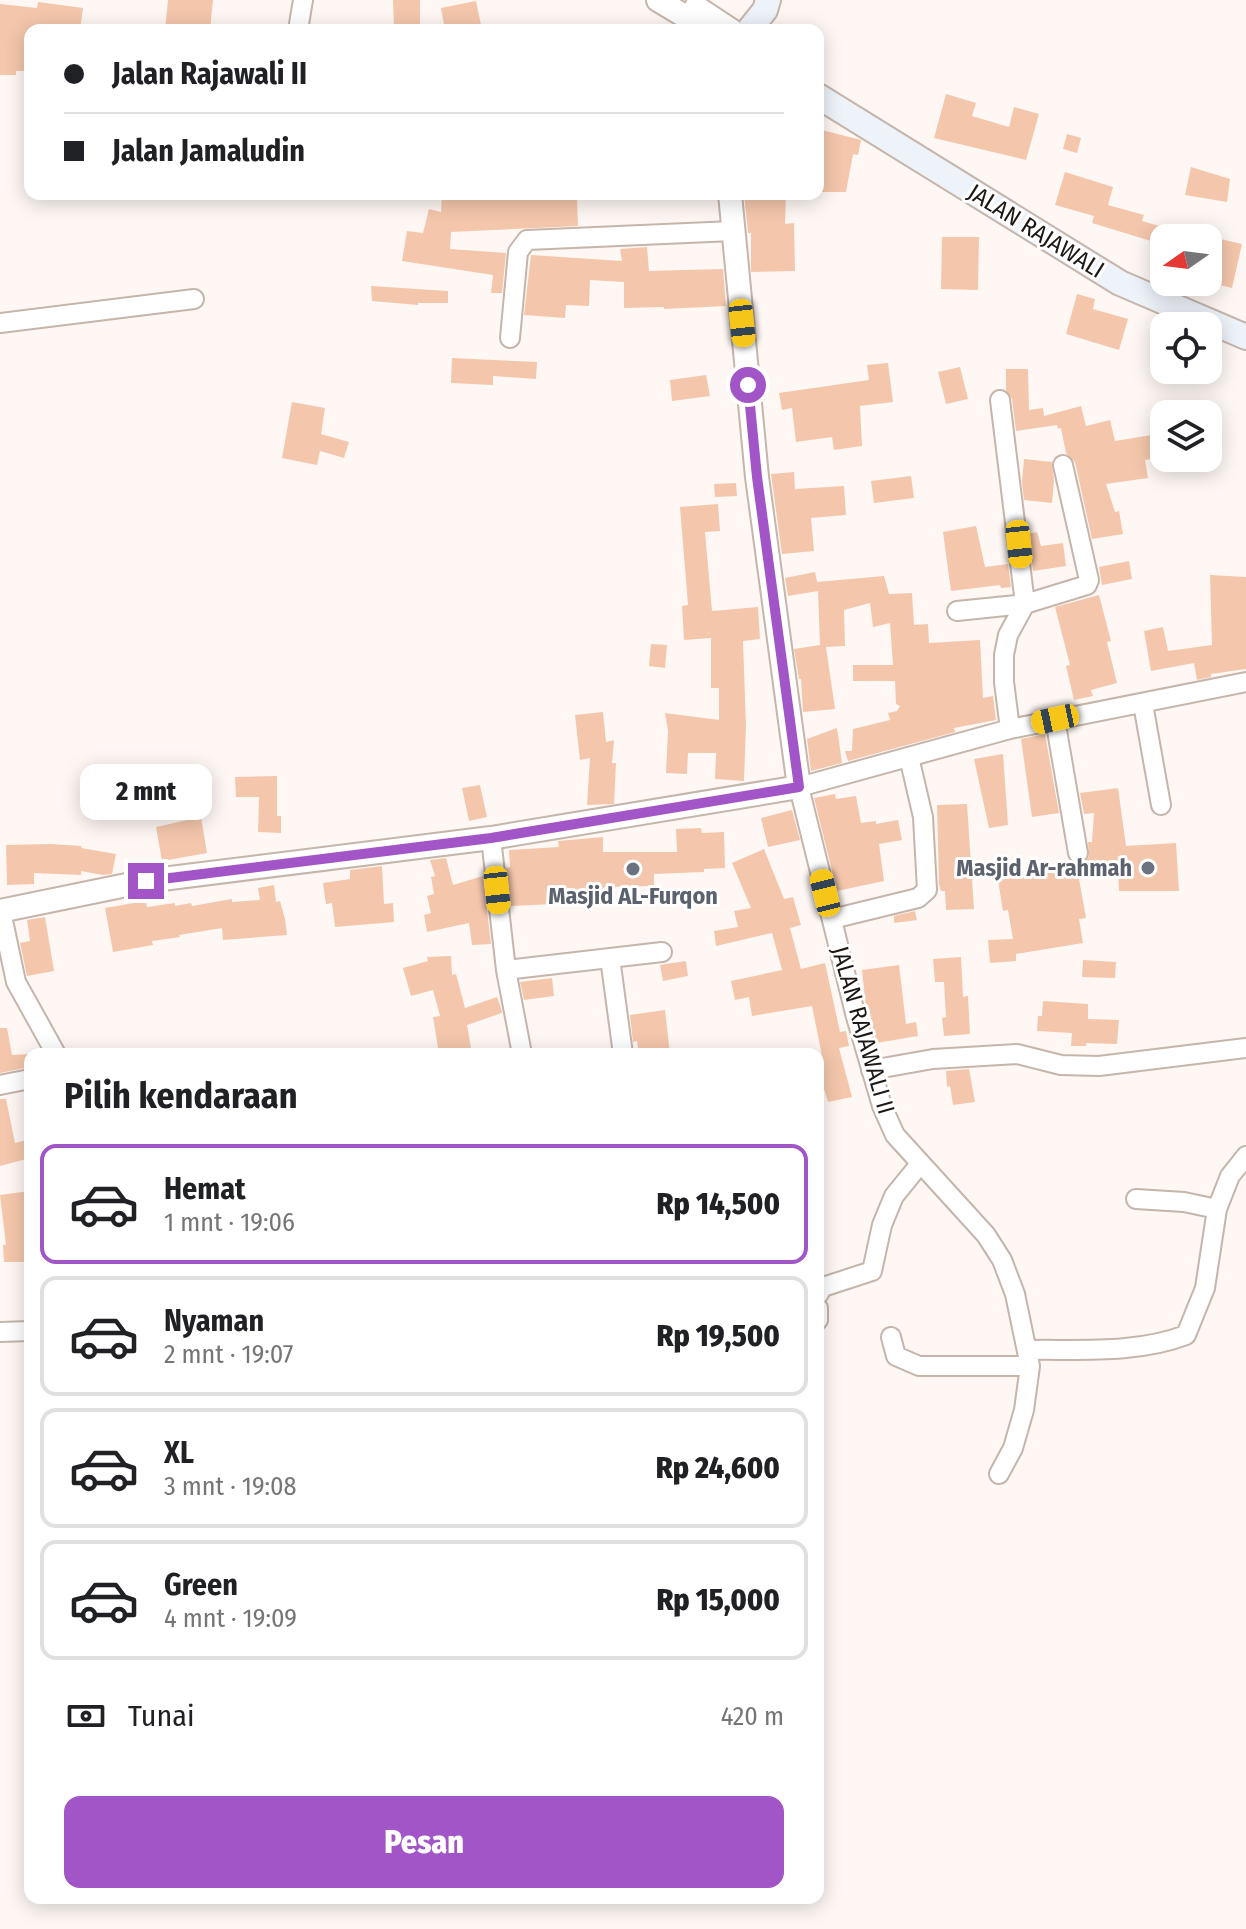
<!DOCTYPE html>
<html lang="id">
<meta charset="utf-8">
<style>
body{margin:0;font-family:"Fira Sans Condensed",sans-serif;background:#f6f6f6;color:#202124;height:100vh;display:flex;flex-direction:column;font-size:30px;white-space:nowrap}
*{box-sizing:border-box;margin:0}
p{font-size:26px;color:#757577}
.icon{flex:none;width:44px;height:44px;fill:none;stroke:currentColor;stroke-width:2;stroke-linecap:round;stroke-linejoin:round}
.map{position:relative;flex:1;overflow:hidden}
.details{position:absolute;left:24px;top:1048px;width:800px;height:856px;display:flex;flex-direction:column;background:#fff;border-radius:16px;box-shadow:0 4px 20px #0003}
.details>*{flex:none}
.top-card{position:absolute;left:24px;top:24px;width:800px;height:176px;border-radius:16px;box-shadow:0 4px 20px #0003;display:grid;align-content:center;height:176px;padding:0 40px;background:#fff}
.needle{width:52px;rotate:256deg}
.controls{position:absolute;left:1150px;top:224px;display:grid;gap:16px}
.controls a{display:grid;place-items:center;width:72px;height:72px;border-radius:16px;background:#fff;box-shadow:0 4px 20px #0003;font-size:40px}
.end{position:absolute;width:36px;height:36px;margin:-18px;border:10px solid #a255c7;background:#fff;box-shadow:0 0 0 4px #fff}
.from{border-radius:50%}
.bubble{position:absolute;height:56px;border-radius:16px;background:#fff;box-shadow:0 4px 20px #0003;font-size:26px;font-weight:800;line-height:56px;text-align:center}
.car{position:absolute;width:24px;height:48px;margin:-24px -12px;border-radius:10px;box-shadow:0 0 6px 2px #0007;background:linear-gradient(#f5c518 24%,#345 0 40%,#f5c518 0 76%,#345 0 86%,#f5c518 0)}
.top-card b{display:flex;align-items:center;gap:28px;height:76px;font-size:30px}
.top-card b+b{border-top:2px solid #e0e0e0}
.top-card i{width:20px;height:20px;background:#202124}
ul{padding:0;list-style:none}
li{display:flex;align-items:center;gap:24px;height:120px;margin:0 16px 12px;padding:0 24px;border:4px solid #e0e0e0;border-radius:16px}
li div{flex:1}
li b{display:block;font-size:30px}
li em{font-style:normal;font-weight:800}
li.selected{border-color:#a255c7}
li>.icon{width:72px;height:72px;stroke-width:1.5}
h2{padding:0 40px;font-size:36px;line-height:96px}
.pay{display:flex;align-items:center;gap:20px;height:88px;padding:0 40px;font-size:30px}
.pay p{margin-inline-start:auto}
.action{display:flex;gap:16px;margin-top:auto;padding:16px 40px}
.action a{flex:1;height:92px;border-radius:16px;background:#a255c7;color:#fff;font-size:32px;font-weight:800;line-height:92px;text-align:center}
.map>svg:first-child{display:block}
.building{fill:#f4c7ac}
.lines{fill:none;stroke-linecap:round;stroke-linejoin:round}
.minor-casing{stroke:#c5b5ab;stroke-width:22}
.tertiary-casing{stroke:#c5b5ab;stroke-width:26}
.secondary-casing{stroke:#c5b5ab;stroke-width:28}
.minor{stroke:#fff;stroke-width:18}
.tertiary{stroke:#fff;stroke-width:22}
.secondary{stroke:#eef2f9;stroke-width:24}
.route{stroke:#a255c7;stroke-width:10}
.worship-dot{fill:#6b7280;stroke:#fff;stroke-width:3}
.labels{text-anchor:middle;stroke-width:6;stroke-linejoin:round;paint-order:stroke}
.street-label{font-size:24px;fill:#1d1713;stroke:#fff}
.worship-label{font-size:24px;font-weight:bold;fill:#5b616d;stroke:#fff;text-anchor:end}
</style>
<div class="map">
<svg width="1246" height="1929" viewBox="0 0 1246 1929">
<rect width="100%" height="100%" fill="#fef7f3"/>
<path class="building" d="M168,0h45l-3,30h-45z
M393,0h27v26h-26z
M476,1l6,29h-37l-4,-22z
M38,2l45,6 -3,22h-50v41h-14v4h-16v-71l37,4z
M946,94l30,9 -4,13 37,11 5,-20 25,7 -13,46 -92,-22z
M818,129l43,11 -3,15 -5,-1 -7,38h-28z
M1067,134l14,4 -4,15 -14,-4z
M1191,167l39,12 -3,23 -42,-7z
M1065,172l48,15 -5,18 36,10 -2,6 27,8 -2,9h-3v7l-72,-22 2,-7 -39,-11z
M442,194h110l1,6 24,-1 1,27 -127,6 -1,17 56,4 -4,40h-11l2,-18 -91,-14 5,-30 16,2 6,-24 12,3z
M744,194h42l-1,30 9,-1 1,48 -44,1v-39h-3z
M942,237h37l-1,53 -37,-1z
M1216,238l26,6 -10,44 -25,-6z
M647,247l2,24 74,-2 3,37 -62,3v-2l-40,1v-26l-34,-2 -1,26 -23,-1 -1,13 -41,-3 7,-60 91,6 -2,-12z
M371,286l77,5v12h-30v2l-46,-4z
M1077,294l18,5 -2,10 35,10 -9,31 -53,-16z
M452,358l85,4 -1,17 -43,-3v9l-42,-2z
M888,363l5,39 -33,4 2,40 -28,4 -2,-13 -36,5 -4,-34 -10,2 -3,-17 90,-13 -2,-15z
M960,367l8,32 -22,5 -8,-32z
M1006,369h22l1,41 14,-2 1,8 37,-10 5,20 24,-6 5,21 49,-8v24l-19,3 3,18 -42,6 9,28 4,-1 4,23 -31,5 -17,-77 -9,-9 -5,-25 -3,1 -1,-4 -41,6 -4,-32 -6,-9z
M706,375l4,21 -38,5 -2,-21z
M292,402l33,6 -4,26 28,8 -5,16 -24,-7 -3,14 -35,-7z
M1024,459l28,3 2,19 -2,22 -28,-3 -2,-18z
M794,472l1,17 49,-3 2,29 -35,3 3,33 -32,3 -11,-80z
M911,476l3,22 -40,5 -3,-22z
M736,483l1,13 -22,1 -1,-13z
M718,504l2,27 -15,1 7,79 46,-4 2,32 -17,2 3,85 -2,55 -29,-2 1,-26h-28l-1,21 -21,-1 2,-42 -3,-18 54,7v-32h-8v-50l-27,2 -2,-34 6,-1 -8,-98z
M976,526l9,41 23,-3 3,23 -10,1 -1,-3 -49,6 -8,-59z
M1037,532l4,14 22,-3 3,23 -33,5 -4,-37z
M1129,561l3,18 -30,6 -3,-18z
M815,572l3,14 -1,-4 67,-6 5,18 23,-1 2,32 14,-1 1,19 51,-3 3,58 10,-2 3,24 -42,8 1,4 -107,29 -3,-10h7l1,-22 37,-9 -2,-7 9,-2 3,-5 -4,-2 -1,-23h-42v-16h40l-3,-42 -17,4 -3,-24 -26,7 1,36 -19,1 9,62 -32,3 -2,-33h-2l-5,-30 26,-4 -2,-54 -30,5 -3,-18z
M1210,575l36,2v92l-35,5v3l-14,3 -3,-17 -43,8 -7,-40 19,-4 5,24 44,-6z
M1099,595l12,46 -4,1 10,41 -26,7 2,6 -19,4 -8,-34 4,-1 -15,-58z
M651,644l16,1 -2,23 -16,-2z
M603,712l3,30 8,-2 -2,23h4l-2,41 -27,1 3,-47 -10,2 -5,-45z
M837,728l5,35 -31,8 -4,-32z
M1045,734l14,79 -27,4 -11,-78z
M1003,754l5,71 -19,3 -15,-69z
M277,776v40h4v17l-23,-1 1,-35h-23l-1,-20z
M480,785l7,32 -18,4 -7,-33z
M1118,788l8,58 50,-3 3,48h-60l-1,-22 -36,-2 7,-11 -1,-14h4l2,-29 -10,1 -4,-21z
M835,794l1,5 20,-3 5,27 15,-2v3l22,-4 4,20 -23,4 5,37 -47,10 -23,-93z
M967,804l7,105 -28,1 -1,-19h-4l-2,-6 -2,-80z
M792,810l8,30 -32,7 -7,-29z
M201,817l6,36 -45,8 -6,-34z
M701,828l1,5 22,-1 1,36 -21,1v3l-50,2v12l-50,1 1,10 -52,2 1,5 -43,2 -5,-38 4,-1 -1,-17 50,-3 -1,-6 45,-4v15h74l-1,-23z
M50,844l32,2 -1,2 35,6 -4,20 -9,1 -22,-4v4l-47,-2v11l-27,1 -1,-40z
M764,849l20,50 9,-2 8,28 -11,3 11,41 24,-6 15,69 6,-1 3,15 -10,2 13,49 -24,5 -10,-33 6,-3 -12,-60 -60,10 -3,-19 -14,3 -4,-19 51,-11 -10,-37 -56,13 -2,-15 24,-4 -4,-16 17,-3 -19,-45z
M446,858l7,27 30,-9 8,68 -19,1 -3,-22 -42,9 -3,-17 7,-2 -4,-17 7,-2 -3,-17 4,-1 -5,-16z
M382,866l2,38 9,-1 1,19 -59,5 -3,-24 -6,1 -3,-21 27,-4v-9z
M1077,868l9,50 -7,1 4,24 -67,11v7l-26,2 -2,-23 25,-1 -5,-29 -5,1 -5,-31z
M274,885l2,17 4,-1 5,18 2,16 -64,5 -1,-12 -43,7 1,2 -28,4 1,4 -40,7 -8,-44 41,-7 1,6 28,-4v3l16,-3 1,3 40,-7v3l28,-2 -2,-12z
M915,911l2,9 -23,3v-7z
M45,917l9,54 -27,5 -7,-33 10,-2 -3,-21z
M451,956l1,19 4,-1 9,34 32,-11 4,11 1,5 -35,12 5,29h-33l-6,-37 7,-1 -7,-26 -22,6 -8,-28 25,-7 -1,-4z
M961,957l2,40 5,-1 2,38 -26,2 -2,-18 4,-1 -2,-35h-9l-2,-23z
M1083,960l33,2 -1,16 -33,-1z
M686,961l2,15 -25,5 -3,-16z
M899,965l7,59 10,-2 2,14 -42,7 -7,-35h-3l-4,-38z
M552,978l2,18 -30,4 -4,-18z
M1043,1001l45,3v15l31,1 -2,24 -31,-1v3h-15l1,-13 -35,-2 1,-15h4z
M665,1010l5,44h-31l-2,-13 -4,1 -3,-27z
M0,1028h7l5,27 18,-1v13l-30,6z
M969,1069l6,33 -22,3 -3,-19 -3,1 -1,-16z
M0,1099h6l9,44 15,-4v19l-30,8z
M30,1191v71h-26l-1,-17h3l-6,-50z"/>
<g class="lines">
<g class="minor-casing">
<path id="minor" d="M298,30l5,-30
M0,323l194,-24
M510,338l8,-86 9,-12 206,-9
M1000,400l25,204 -17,31 -4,20v27l6,47
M957,611l68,-7 62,-19 2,-5 -26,-115
M1143,704l18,101
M1055,719l23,134
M491,838l15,132 16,84
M1,911l15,71 40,72
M832,919l86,-21 9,-8 -4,-73 -14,-60
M610,958l13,96
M506,970l156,-18
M871,1070l62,-11 84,-5 44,11 38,1 147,-18
M0,1085l30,-6
M1136,1199l48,3 33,7
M818,1295l5,-8 49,-16 10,-46 12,-29 26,-32
M818,1308v12
M0,1332l30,-1
M891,1337l5,19 23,10h111
M1027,1350c51,-1 110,4 159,-15l19,-47 12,-79 13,-33 16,-20
M999,1474l14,-26 11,-38 6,-44 -15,-72 -13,-34 -16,-25 -91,-100 -13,-29 -26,-89 -57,-230 211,-58 236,-47"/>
</g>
<g class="tertiary-casing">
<path id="tertiary" d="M658,0l50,30
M696,7l35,23
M0,911l146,-30 345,-43 308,-51 -42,-310 -27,-283"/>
</g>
<g class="secondary-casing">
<path id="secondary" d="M749,30l16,-20 3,-10
M818,96l302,187 126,54"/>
</g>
<use href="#minor" class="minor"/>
<use href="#tertiary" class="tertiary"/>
<use href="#secondary" class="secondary"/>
</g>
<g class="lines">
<path class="route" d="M146,881l345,-43 308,-51 -42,-310 -9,-92"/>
</g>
<g class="worship-dot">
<circle cx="1148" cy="868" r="8"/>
<circle cx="633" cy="869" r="8"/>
</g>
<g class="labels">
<g class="street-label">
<text transform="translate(1036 231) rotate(32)" y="8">JALAN RAJAWALI</text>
<text transform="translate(863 1030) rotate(74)" y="8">JALAN RAJAWALI II</text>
</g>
<g class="worship-label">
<text x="1132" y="876">Masjid Ar-rahmah</text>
<text x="633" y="904" text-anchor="middle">Masjid AL-Furqon</text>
</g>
</g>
</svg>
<div class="controls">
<a><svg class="needle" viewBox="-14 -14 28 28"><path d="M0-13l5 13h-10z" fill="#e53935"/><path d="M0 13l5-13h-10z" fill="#757577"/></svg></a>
<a><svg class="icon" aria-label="locate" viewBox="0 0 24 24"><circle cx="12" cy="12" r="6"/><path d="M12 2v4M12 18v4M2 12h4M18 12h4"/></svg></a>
<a><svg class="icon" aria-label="layers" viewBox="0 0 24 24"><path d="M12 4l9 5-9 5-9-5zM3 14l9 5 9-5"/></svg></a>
</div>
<i class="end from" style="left:748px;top:385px"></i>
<i class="end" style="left:146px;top:881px"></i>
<div class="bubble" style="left:80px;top:764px;width:132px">2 mnt</div>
<i class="car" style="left:742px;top:323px;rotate:174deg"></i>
<i class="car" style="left:1019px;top:544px;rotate:174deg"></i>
<i class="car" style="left:1055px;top:719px;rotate:258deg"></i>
<i class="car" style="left:497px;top:890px;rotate:174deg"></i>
<i class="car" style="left:825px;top:893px;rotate:346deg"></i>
<div class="top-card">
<b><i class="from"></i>Jalan Rajawali II</b>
<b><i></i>Jalan Jamaludin</b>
</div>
<section class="details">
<h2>Pilih kendaraan</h2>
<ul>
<li class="selected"><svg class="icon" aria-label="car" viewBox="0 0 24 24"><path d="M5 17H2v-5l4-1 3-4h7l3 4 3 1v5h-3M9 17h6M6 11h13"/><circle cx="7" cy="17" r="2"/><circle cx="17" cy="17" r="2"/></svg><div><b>Hemat</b><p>1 mnt · 19:06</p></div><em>Rp 14,500</em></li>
<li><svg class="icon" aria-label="car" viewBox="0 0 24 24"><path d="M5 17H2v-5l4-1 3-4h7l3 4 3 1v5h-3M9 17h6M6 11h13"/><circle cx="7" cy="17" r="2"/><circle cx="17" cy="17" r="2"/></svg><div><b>Nyaman</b><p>2 mnt · 19:07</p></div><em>Rp 19,500</em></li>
<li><svg class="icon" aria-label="car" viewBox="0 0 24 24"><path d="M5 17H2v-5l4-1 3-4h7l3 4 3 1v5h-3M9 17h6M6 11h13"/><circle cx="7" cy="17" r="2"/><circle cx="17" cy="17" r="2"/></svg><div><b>XL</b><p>3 mnt · 19:08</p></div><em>Rp 24,600</em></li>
<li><svg class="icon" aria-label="car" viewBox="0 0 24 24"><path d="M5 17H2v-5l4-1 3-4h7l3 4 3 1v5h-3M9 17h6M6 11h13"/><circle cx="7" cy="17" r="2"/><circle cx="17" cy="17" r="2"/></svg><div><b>Green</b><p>4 mnt · 19:09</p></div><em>Rp 15,000</em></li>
</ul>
<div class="pay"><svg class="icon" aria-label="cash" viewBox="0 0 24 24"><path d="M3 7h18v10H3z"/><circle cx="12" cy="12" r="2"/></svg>Tunai<p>420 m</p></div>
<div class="action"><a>Pesan</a></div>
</section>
</div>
